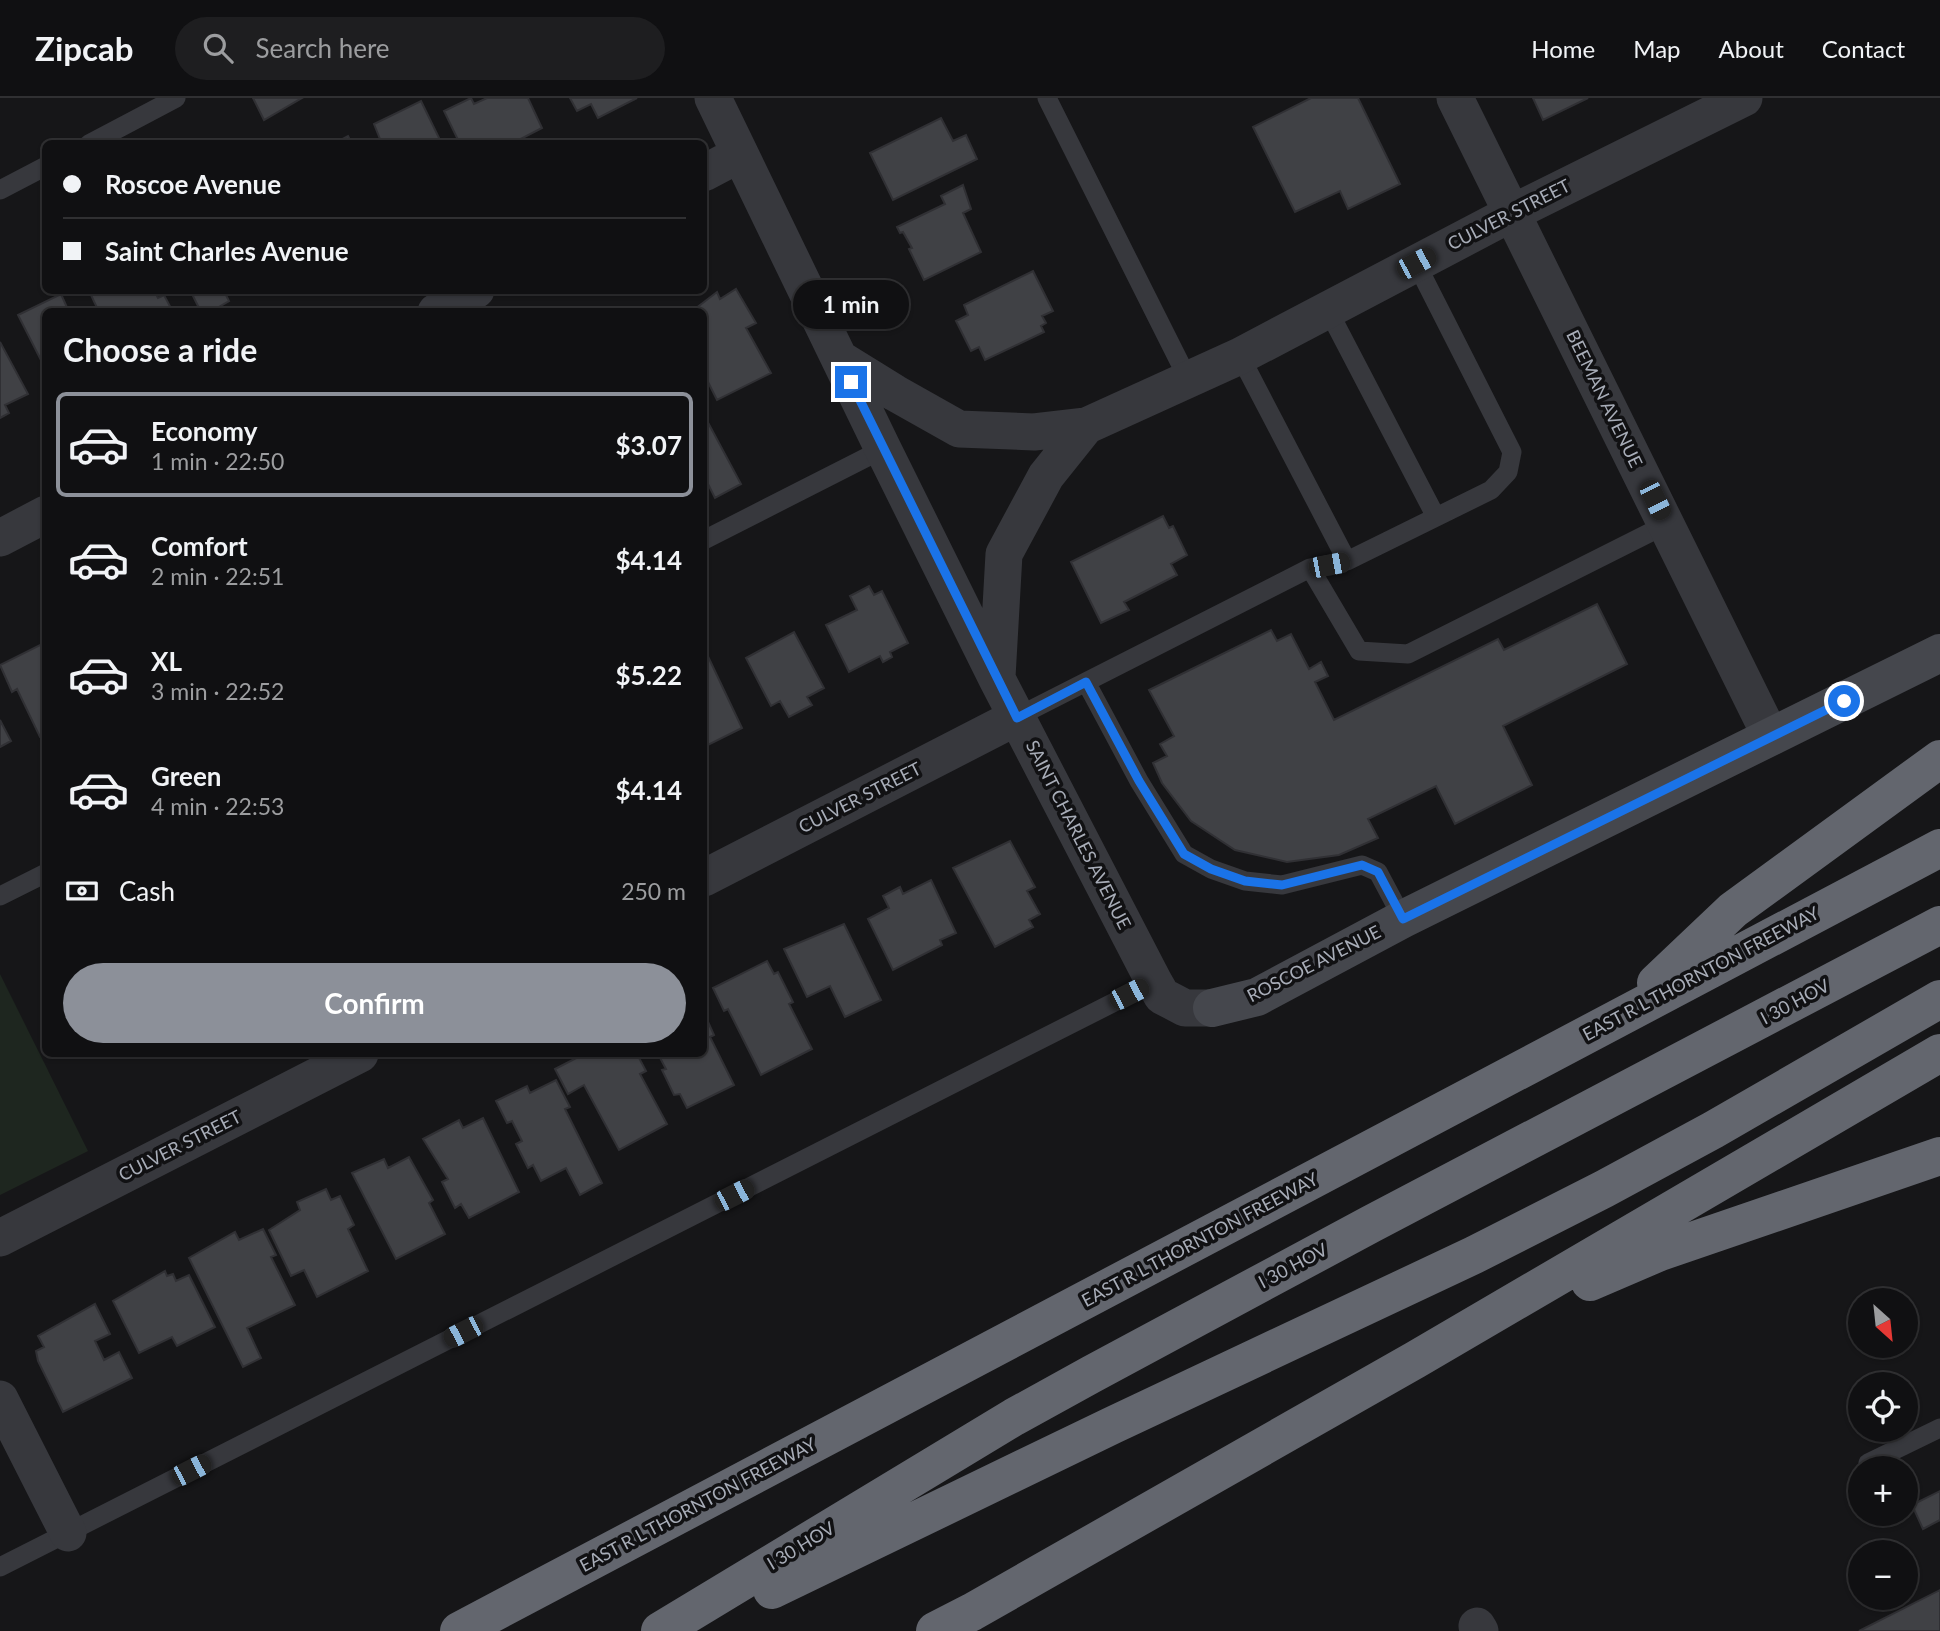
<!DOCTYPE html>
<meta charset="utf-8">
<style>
body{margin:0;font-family:Lato,sans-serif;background:#1e1e20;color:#f1f3f6;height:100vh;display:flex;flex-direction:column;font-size:26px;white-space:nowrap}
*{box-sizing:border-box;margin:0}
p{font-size:23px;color:#9c9d9f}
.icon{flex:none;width:38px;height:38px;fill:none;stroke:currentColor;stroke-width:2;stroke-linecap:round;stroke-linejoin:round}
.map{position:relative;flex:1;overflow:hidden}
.panel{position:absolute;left:42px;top:210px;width:665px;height:749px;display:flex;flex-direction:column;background:#101012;border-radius:10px;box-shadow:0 2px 5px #0004,0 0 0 2px #303032}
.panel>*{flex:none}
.guide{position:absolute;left:42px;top:42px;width:665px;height:154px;border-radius:10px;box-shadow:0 2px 5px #0004,0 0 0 2px #303032;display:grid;align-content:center;height:154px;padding:0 21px;background:#101012}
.needle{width:46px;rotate:153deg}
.fabs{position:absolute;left:1848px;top:1190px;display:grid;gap:14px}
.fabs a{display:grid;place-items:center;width:70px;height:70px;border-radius:50%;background:#101012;box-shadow:0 2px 5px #0004,0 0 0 2px #303032;font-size:35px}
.end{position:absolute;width:32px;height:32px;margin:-16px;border:9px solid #1a73e8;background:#fff;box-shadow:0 0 0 4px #fff}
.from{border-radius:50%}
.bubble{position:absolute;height:49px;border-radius:24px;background:#101012;box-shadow:0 2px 5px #0004,0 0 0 2px #303032;font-size:23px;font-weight:700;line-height:49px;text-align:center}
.car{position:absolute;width:21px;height:42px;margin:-21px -10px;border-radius:9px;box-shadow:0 0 5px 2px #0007;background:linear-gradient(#222 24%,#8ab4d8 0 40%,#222 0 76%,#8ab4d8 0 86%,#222 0)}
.guide b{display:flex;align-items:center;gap:24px;height:66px;font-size:26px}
.guide b+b{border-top:2px solid #303032}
.guide i{width:18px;height:18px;background:#f1f3f6}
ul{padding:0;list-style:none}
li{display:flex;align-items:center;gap:21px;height:105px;margin:0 14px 10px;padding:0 7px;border:4px solid transparent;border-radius:10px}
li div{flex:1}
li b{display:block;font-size:26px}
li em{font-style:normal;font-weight:700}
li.current{border-color:#8c9099}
li>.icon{width:63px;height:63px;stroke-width:1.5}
h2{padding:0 21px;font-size:32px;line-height:84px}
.pay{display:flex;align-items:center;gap:18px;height:77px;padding:0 21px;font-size:26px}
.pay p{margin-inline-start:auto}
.primary-button{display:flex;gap:14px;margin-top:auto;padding:14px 21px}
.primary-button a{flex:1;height:80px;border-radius:42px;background:#8c9099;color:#fff;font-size:28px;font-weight:700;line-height:80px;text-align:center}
header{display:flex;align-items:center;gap:42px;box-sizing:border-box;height:98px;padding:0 35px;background:#101012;border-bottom:2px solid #303032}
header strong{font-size:33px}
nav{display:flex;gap:38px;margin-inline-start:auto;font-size:24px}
.search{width:490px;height:63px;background:#1e1e20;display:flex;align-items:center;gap:18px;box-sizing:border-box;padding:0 24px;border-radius:38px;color:#9c9d9f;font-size:26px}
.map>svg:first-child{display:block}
.green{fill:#1e261f}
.building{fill:#404145;stroke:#303034;stroke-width:2}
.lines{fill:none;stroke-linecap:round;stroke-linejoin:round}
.lane{stroke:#37383d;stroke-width:19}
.street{stroke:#37383d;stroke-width:37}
.secondary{stroke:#45474d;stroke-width:38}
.highway{stroke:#63666e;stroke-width:38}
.route{stroke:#1a73e8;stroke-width:9}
.labels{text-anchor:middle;stroke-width:7;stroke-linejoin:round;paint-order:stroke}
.street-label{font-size:18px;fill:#a8adb8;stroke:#111113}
</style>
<header>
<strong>Zipcab</strong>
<div class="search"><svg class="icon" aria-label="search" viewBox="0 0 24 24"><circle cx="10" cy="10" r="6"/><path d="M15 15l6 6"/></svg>Search here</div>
<nav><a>Home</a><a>Map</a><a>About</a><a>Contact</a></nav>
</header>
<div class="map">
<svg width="1940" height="1533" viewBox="0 0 1940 1533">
<rect width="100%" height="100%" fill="#161618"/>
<path class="green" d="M0,876l88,177 -88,44z"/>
<path class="building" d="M253,0h49l-38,22z
M471,0l3,6 13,-6h41l14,30 -31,16h-51l-16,-33z
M570,0h67l-39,20 -7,-14 -14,7z
M1311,0h47l42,86 -52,25 -8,-18 -45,21 -42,-85z
M1533,0h55l-45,22z
M421,3l21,43h-60l-8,-20z
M941,20l12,23 13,-6 11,24 -84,41 -23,-47z
M348,38l4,8h-19z
M963,87l8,24 -8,4 18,39 -57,28 -15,-31 3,-1 -9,-16 -3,1 -3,-6 48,-23 -4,-8z
M1033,173l20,40 -11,5 4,7 -5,3 3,6 -59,28 -6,-13 -8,4 -15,-30 12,-6 -4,-10z
M736,191l20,34 -10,5 25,45 -54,27 -13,-26v-62h-13l26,-20 3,7z
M154,192l4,8 6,-3 9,17h-74l-9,-19 5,-3z
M190,192h44l-8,5 3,6 -19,11h-9z
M61,196l8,18h-23v58l-28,-55z
M0,244l28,52 -23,11 4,8 -9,5z
M704,317l37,69 -26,14 -11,-22z
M1163,418l6,12 4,-2 14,29 -16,9 6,11 -53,27 5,8 -28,13 -30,-61z
M869,488l5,9 8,-4 26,52 -18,9 2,5 -9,5 -3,-6 -31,16 -23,-47 31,-15 -7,-14z
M1597,506l30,60 -124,62 29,59 -77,39 -19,-38 -68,33 10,19 -39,17 -52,7 -52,-12 -44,-29 -29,-38 -9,-20 14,-7 -7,-12 14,-8 -25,-46 122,-60 6,11 14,-7 18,35 12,-7 7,14 -13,6 19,38 164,-81 6,11z
M794,534l30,56 -17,9 5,8 -23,12 -9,-16 -9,5 -25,-48z
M46,544v92l-6,3 -23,-48 -5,3 -12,-27z
M704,550l38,80 -38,19z
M0,622l11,21 -11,6z
M1010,743l25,46 -8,4 13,23 -11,6 4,7 -38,20 -42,-79z
M931,782l25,53 -16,7 2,5 -49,25 -25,-51 21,-11 -6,-12 17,-9 3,7z
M844,826l37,76 -36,17 -15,-31 -23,11 -23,-48z
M767,863l7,13 4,-2 15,30 -4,2 23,45 -51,26 -33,-66 -4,2 -11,-23z
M704,915l10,22 -4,2 24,48 -47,23 -7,-14 -6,1 -12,-25 4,-1 -8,-15h46z
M584,956h19l2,2 3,-2h29l9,17 -6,3 27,50 -48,26 -35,-65 -16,9 -13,-25z
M556,982l14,27 -5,2 37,74 -22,12 -14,-27 -25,13 -8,-16 -5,3 -12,-24 6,-3 -10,-20 -5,2 -11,-22 31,-15 3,7z
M483,1020l36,74 -50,26 -8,-14 -6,4 -13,-26 6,-3 -25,-40 36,-19 4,8z
M409,1059l24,43 -4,3 16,31 -49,25 -44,-86 32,-14 4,9z
M326,1091l5,11 9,-4 14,29 -6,4 20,42 -51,26 -13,-27 -13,6 -22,-46 31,-20 -3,-8z
M263,1131l13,26 -5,2 24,48 -48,23 14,30 -18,9 -54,-109 46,-26 4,8z
M165,1173l2,5 6,-2 3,7 13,-6 26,52 -38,19 -5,-9 -33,16 -26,-52z
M95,1206l15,30 -15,7 9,19 15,-8 13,26 -69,34 -25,-51 -2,-10 8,-4 -6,-11z
M1940,1393v29l-17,9 -11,-24z
M1940,1492v41h-81z"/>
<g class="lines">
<path class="lane" d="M1047,0l142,283
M89,46l87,-46
M0,92l46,-24
M1328,212l108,207
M1240,258l107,205
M704,442l179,-91
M1310,470l37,-7 144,-71 17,-18 4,-20 -96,-189
M1086,584l53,99 45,73 27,15 34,12 37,4 80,-20 16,7 25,47
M1017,619l293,-149 49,83 49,3 259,-130
M0,798l46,-23
M1868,1365l72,-35
M0,1469l1154,-585"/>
<path class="street" d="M713,0l170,351 114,230 157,303 8,14 23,12h27
M1455,0l316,639
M704,75l36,-19
M436,214l40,-22
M840,261l55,34 64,36 75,3 52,-6 154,-70 272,-143 232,-115
M0,440l46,-24
M997,579l7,-123 42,-78 40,-50
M704,780l313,-161
M0,1140l360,-184
M0,1301l68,134
M1477,1528l3,5"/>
<path class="secondary" d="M1212,910l45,-11 146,-78 537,-266"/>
<path class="highway" d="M1656,885l77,-73 207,-151
M1590,1184l70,-30 280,-96
M772,1492l341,-165 361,-170 130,-66 109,-59 227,-131
M459,1533l1481,-783
M660,1533l354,-214 78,-43 279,-150 569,-299
M935,1533l37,-19 443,-252 525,-307"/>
</g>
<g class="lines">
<path class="route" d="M851,284l166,336 69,-36 53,99 45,73 27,15 34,12 37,4 80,-20 16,7 25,47 441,-218"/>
</g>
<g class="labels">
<g class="street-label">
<text transform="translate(1509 117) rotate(-27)" y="6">CULVER STREET</text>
<text transform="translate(1604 301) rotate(64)" y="6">BEEMAN AVENUE</text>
<text transform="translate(860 700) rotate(-27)" y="6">CULVER STREET</text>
<text transform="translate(1078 737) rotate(63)" y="6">SAINT CHARLES AVENUE</text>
<text transform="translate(1314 866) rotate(-27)" y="6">ROSCOE AVENUE</text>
<text transform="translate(1701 876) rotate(-28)" y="6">EAST R L THORNTON FREEWAY</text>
<text transform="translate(1795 904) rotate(-28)" y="6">I 30 HOV</text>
<text transform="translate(180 1048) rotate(-27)" y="6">CULVER STREET</text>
<text transform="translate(1200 1142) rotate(-28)" y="6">EAST R L THORNTON FREEWAY</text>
<text transform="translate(1293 1168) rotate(-28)" y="6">I 30 HOV</text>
<text transform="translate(698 1407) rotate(-28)" y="6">EAST R L THORNTON FREEWAY</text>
<text transform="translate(801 1448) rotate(-31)" y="6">I 30 HOV</text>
</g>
</g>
</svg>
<div class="fabs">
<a><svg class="needle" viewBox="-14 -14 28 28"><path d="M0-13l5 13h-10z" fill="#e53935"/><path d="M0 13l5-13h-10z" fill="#9c9d9f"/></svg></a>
<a><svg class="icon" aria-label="locate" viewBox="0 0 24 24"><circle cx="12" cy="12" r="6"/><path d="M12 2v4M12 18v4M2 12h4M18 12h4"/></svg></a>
<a>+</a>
<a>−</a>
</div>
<i class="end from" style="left:1844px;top:603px"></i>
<i class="end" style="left:851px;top:284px"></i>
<div class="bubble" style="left:793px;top:182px;width:116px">1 min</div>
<i class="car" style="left:1416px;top:165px;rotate:62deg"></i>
<i class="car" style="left:1655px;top:402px;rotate:154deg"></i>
<i class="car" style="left:1329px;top:467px;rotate:79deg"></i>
<i class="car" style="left:1129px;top:896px;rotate:63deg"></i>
<i class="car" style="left:734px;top:1097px;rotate:63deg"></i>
<i class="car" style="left:463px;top:1234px;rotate:243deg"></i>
<i class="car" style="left:191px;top:1372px;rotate:63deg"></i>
<div class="guide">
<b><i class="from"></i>Roscoe Avenue</b>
<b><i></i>Saint Charles Avenue</b>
</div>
<section class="panel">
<h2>Choose a ride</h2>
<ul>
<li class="current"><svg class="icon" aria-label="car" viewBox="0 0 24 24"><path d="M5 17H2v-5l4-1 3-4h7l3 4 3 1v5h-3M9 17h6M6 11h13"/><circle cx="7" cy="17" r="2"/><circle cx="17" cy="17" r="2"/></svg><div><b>Economy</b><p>1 min · 22:50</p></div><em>$3.07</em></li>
<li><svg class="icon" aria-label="car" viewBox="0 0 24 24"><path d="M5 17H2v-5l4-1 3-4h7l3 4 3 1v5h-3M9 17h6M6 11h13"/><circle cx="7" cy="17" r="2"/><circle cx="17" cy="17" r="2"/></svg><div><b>Comfort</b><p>2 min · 22:51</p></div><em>$4.14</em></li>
<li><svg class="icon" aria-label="car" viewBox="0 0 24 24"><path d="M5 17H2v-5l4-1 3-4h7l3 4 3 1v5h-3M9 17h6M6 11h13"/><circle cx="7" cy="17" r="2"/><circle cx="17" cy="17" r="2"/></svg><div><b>XL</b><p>3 min · 22:52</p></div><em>$5.22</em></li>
<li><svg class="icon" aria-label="car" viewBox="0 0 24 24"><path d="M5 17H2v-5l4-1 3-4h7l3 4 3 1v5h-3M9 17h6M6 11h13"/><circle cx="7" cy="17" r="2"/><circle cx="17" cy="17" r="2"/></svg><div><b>Green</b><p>4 min · 22:53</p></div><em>$4.14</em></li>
</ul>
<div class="pay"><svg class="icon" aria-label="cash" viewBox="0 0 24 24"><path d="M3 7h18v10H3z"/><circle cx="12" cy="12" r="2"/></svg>Cash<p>250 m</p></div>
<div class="primary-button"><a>Confirm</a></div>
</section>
</div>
